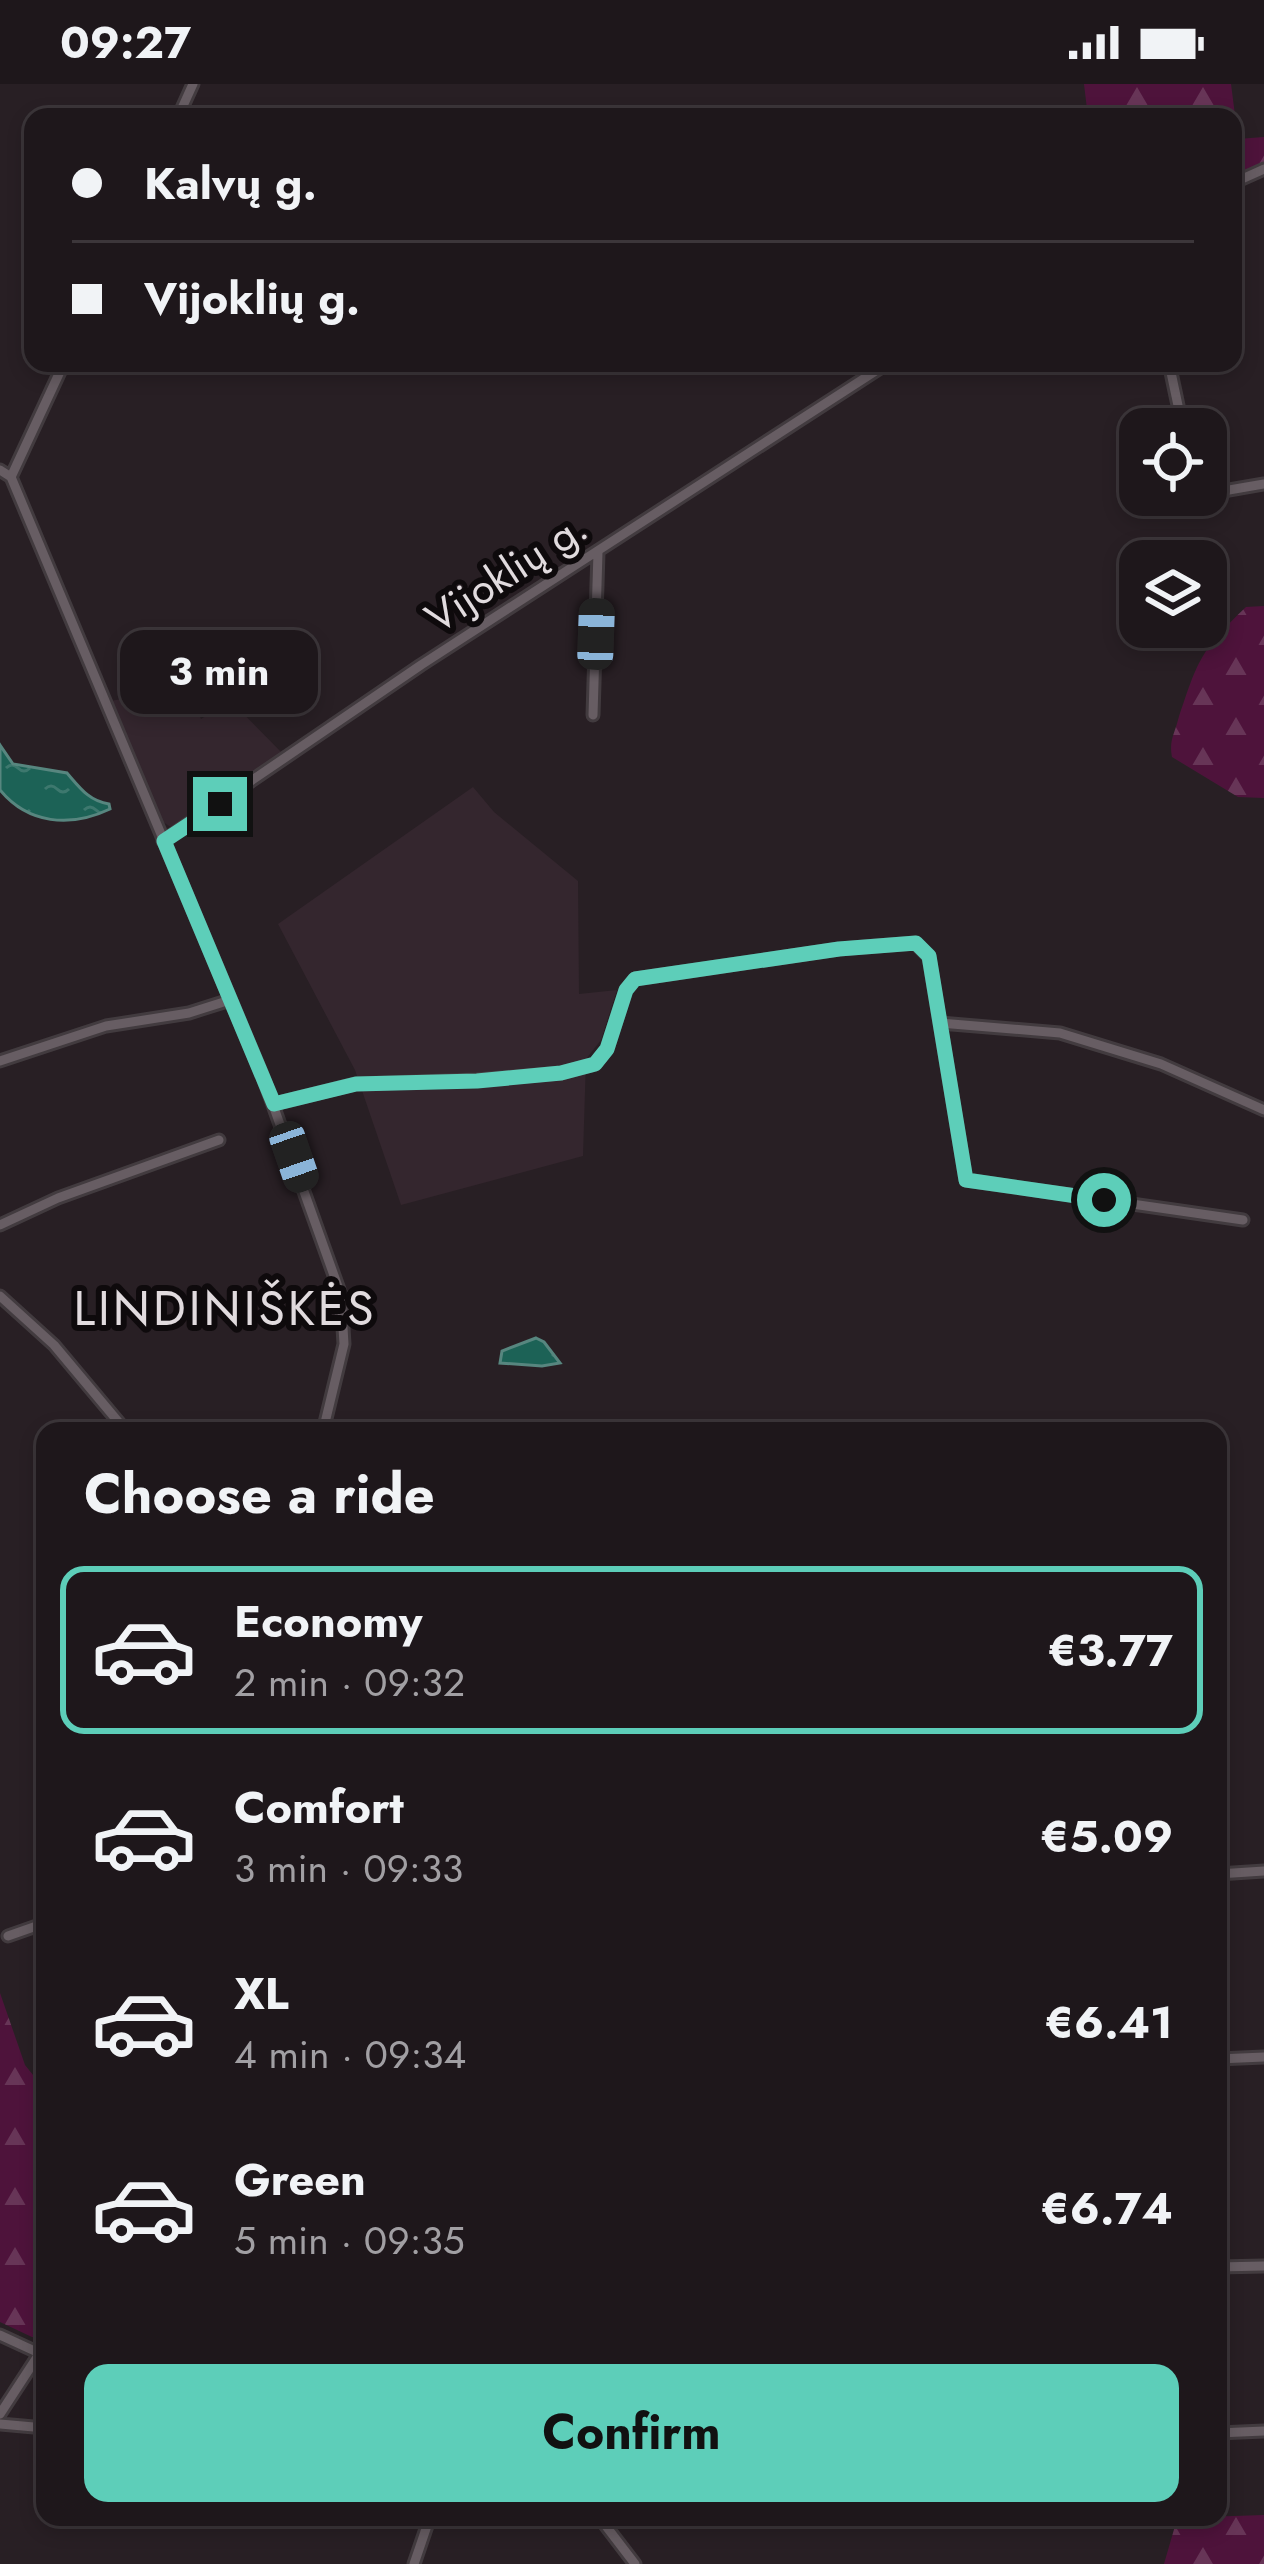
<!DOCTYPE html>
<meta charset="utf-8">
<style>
body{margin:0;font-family:Jost,sans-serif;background:#262024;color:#f1f3f6;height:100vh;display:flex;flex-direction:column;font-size:45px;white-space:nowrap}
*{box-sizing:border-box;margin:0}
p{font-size:39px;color:#a19fa3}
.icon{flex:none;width:66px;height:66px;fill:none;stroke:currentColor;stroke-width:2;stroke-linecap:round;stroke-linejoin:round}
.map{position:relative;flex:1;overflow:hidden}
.sheet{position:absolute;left:36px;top:1338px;width:1191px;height:1104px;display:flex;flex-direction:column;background:#1e171b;border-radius:24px;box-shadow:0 6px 18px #0003,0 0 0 3px #3c363a}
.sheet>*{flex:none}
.banner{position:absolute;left:24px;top:24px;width:1218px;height:264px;border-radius:24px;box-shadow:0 6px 18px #0003,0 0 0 3px #3c363a;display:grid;align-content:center;height:264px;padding:0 48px;background:#1e171b}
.controls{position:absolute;left:1119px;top:324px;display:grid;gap:24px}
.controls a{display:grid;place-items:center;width:108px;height:108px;border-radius:24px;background:#1e171b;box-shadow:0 6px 18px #0003,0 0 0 3px #3c363a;font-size:60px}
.end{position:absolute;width:54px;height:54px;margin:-27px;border:15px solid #5dceb9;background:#111;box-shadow:0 0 0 6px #111}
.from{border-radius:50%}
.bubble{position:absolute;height:84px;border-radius:24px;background:#1e171b;box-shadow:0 6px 18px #0003,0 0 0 3px #3c363a;font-size:39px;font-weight:700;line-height:84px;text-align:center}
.car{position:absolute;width:36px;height:72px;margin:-36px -18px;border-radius:15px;box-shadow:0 0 9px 3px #0007;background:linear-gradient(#222 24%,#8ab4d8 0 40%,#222 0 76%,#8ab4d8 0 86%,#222 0)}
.banner b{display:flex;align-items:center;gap:42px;height:114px;font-size:45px}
.banner b+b{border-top:3px solid #3c363a}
.banner i{width:30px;height:30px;background:#f1f3f6}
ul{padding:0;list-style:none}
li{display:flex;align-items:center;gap:36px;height:168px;margin:0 24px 18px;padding:0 24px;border:6px solid transparent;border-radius:24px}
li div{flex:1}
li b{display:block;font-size:45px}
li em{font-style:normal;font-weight:700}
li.selected{border-color:#5dceb9}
li>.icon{width:108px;height:108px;stroke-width:1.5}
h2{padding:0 48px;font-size:54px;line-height:144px}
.primary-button{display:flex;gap:24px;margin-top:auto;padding:24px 48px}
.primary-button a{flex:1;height:138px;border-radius:24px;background:#5dceb9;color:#111;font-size:48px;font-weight:700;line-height:138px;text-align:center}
.status{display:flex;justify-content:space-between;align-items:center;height:84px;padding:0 60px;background:#1e171b;direction:ltr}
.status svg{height:33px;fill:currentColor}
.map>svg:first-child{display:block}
.built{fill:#34262e}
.forest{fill:url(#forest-firs)}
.water{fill:url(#water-ripples);stroke:#57867f;stroke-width:3}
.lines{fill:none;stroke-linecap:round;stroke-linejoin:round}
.street-casing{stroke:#423b3f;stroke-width:15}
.street{stroke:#675d63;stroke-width:9}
.route{stroke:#5dceb9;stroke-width:15}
.labels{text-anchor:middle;stroke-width:12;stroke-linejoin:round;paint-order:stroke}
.street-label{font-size:42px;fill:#e1dbde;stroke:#0e0a0c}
.quarter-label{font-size:48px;letter-spacing:3px;fill:#e1dbde;stroke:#0e0a0c}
</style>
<div class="status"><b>09:27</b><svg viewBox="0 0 49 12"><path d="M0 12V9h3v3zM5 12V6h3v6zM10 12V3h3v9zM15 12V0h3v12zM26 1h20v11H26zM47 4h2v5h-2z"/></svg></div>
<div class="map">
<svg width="1264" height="2480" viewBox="0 0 1264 2480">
<defs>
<pattern id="forest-firs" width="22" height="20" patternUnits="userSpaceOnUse" patternTransform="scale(3)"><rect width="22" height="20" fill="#4e133b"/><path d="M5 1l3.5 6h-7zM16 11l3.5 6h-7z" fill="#673557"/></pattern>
<pattern id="water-ripples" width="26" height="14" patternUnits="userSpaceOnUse" patternTransform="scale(3)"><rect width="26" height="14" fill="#1c6256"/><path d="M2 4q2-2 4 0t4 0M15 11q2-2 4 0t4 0" fill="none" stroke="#3d786e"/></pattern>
</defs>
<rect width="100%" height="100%" fill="#281f24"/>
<path class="built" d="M188,604l13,31 30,-18 53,54 -110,74 -11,-7 -53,-121z
M473,703l21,25 84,69 1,113 38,-4 -16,50 -15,19 -3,97 -182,49 -46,-135 -77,-146z"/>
<path class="forest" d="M1084,0h147l7,55 26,-2v27l-31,13v-60h-145z
M1264,522v192l-26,-1 -66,-40c-3,-16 2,-22 6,-37 20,-60 22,-69 68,-113z
M0,1909l25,72 8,10 12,3v260l-13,-1 -32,-15z
M1264,2431v49h-100l11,-38 29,-9z"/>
<path class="water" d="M0,661l13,19 54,9c13,15 22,28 42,31l1,5c-40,19 -82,15 -110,-19z
M536,1254l8,4 16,21 -18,3 -42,-3 2,-12z"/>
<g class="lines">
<g class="street-casing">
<path id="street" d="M178,33l15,-33
M1233,99l31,-14
M1169,279l14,66
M0,386l11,7 252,600 78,218 3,49 -21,87
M11,393l53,-114
M1206,410l58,-10
M593,631l5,-163
M163,757l258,-176 467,-302
M940,939l120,10 101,31 103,46
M0,977l106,-35 83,-13 41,-13
M274,1020l81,-20 122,-4 84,-7 34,-9 12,-15 19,-59 9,-11 204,-30 76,-6 14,14 37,223 277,40
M0,1141l58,-27 161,-58
M0,1212l54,49 72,86
M1218,1790l46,-3
M8,1852l37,-13
M1218,1975l46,-2
M1218,2183l46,-1
M0,2251l39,18
M0,2330l45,-69
M0,2340l45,4
M1218,2349l46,-2
M599,2433l36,47
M414,2480l16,-47"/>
</g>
<use href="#street" class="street"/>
</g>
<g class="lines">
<path class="route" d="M220,720l-56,37 110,263 82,-20 121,-3 84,-8 34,-9 12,-15 19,-59 9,-11 204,-30 77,-6 13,13 37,224 138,20"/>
</g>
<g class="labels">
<g class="street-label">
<text transform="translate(506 488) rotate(-33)" y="15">Vijoklių g.</text>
</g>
<g class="quarter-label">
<text x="225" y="1241">LINDINIŠKĖS</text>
</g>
</g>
</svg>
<div class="controls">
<a><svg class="icon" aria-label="locate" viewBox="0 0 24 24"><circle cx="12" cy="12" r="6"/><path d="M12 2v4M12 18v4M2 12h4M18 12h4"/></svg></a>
<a><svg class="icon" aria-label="layers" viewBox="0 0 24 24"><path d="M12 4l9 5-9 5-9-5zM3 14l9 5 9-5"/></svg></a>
</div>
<i class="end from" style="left:1104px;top:1116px"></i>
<i class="end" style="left:220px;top:720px"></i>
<div class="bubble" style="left:120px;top:546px;width:198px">3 min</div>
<i class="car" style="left:596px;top:550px;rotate:2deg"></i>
<i class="car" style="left:294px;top:1073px;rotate:161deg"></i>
<div class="banner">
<b><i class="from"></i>Kalvų g.</b>
<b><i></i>Vijoklių g.</b>
</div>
<section class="sheet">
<h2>Choose a ride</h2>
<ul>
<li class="selected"><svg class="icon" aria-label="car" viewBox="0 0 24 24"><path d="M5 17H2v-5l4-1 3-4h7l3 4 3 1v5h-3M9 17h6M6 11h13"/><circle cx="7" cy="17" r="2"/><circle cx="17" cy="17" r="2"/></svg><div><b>Economy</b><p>2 min · 09:32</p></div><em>€3.77</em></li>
<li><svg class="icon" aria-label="car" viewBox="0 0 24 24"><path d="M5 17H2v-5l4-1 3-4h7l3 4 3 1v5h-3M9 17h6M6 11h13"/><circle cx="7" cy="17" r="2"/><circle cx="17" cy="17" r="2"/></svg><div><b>Comfort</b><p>3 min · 09:33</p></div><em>€5.09</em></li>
<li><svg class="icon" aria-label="car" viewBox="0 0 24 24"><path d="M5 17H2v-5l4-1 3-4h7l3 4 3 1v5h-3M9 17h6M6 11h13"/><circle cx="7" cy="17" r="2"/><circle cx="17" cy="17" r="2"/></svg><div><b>XL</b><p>4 min · 09:34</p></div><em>€6.41</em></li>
<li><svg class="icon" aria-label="car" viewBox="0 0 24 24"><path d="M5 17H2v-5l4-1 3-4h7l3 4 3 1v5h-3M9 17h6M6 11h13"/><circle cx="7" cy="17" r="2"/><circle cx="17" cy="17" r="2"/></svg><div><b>Green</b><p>5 min · 09:35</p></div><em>€6.74</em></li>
</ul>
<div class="primary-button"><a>Confirm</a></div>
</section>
</div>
